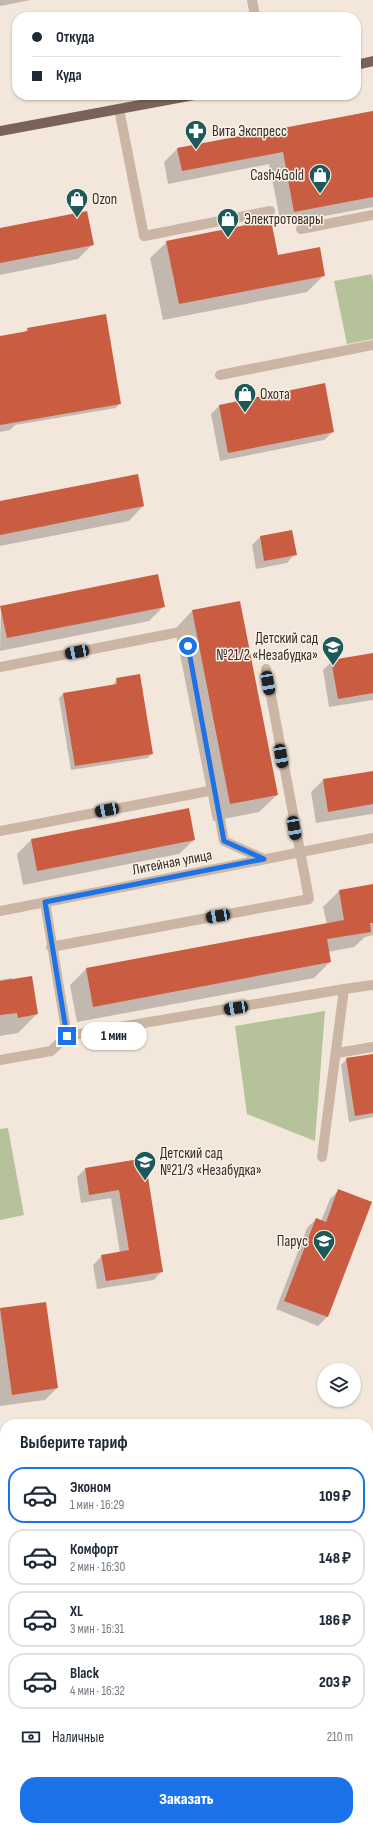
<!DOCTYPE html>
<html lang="ru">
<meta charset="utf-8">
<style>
body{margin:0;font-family:"Sofia Sans Condensed",sans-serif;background:#f6f6f7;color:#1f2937;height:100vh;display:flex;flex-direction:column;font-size:15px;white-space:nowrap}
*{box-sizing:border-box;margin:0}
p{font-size:13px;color:#747a83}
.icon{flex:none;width:22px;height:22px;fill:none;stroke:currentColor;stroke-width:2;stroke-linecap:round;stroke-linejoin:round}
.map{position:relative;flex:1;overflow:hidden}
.drawer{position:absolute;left:0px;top:1419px;width:373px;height:412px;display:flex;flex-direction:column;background:#fff;border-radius:16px 16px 0 0;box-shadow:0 1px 3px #0004}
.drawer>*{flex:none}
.guide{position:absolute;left:12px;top:12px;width:349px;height:88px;border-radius:16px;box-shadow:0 1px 3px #0004;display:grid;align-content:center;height:88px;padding:0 20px;background:#fff}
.controls{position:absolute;left:317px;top:1363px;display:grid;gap:8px}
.controls a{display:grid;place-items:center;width:44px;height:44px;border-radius:50%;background:#fff;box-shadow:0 1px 3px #0004;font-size:20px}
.end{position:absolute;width:18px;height:18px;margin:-9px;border:5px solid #1a73e8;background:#fff;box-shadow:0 0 0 2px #fff}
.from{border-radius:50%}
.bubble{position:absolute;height:28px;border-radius:14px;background:#fff;box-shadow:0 1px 3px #0004;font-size:13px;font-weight:800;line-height:28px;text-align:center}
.car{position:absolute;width:12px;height:24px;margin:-12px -6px;border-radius:5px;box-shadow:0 0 3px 1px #0007;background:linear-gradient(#222 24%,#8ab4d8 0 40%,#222 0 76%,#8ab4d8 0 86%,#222 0)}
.guide b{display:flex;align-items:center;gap:14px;height:38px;font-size:15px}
.guide b+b{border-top:1px solid #e0e1e3}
.guide i{width:10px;height:10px;background:#1f2937}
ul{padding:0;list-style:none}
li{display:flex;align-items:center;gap:12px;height:56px;margin:0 8px 6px;padding:0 12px;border:2px solid #e0e1e3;border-radius:16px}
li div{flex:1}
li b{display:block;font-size:15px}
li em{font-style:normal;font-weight:800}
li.current{border-color:#1a73e8}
li>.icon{width:36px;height:36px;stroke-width:1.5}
h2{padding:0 20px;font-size:18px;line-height:48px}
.pay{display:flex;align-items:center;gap:10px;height:44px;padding:0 20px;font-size:15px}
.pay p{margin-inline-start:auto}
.action{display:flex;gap:8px;margin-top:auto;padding:8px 20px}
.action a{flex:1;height:46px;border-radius:16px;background:#1a73e8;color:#fff;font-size:16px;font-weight:800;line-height:46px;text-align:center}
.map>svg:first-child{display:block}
.green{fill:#b6c29a}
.shadow{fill:#0003}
.building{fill:#ca5d41}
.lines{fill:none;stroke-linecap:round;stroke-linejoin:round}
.service{stroke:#cbb6a6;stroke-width:10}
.minor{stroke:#cbb6a6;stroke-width:10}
.tertiary{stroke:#cbb6a6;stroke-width:10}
.primary{stroke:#7a6258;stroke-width:10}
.route{stroke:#1a73e8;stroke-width:5}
.labels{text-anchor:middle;stroke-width:3;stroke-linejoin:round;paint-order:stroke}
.poi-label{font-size:15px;fill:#372c27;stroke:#faf1e7;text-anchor:start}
.street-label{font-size:15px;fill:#372c27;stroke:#faf1e7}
</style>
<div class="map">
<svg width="373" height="1831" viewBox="0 0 373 1831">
<rect width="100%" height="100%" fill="#f3e7db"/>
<path class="green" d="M372,274l1,8v57l-26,5 -13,-63z
M325,1011l-10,130 -68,-27 -12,-88z
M8,1128l16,87 -24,5v-91z"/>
<path class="shadow" d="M0,0h31l-31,6z
M373,111v96l-92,17 -12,-60 -101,20 -4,-22 13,-13z
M0,229l93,15 -15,15 -78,16z
M167,242l110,14 47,19 -17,17 -144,28 -13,-62z
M28,329l92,74 -4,5 -101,17 -5,5 -10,2v-95l23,-4z
M219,406l114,26 -9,8 -104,21 -9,-47z
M0,502l143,4 -14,15 -129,25z
M260,537l35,17 -8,9 -31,6 -4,-24z
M164,606l-15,15 -149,30 1,-44z
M192,611l85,184 -18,17 -46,9 -38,-192z
M373,654v46l-44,7 -6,-37 9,-9z
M117,679l35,74 -4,5 -77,12 -12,-72 4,-4 50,-9z
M373,772v41l-1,1 -56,9 -5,-31 12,-12z
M31,840h163l-15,14 -156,31 -6,-31z
M373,885v50l-8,2 -11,10 -26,5 2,10 -16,16 -237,44 -7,-37 16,-16 241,-45 -4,-17 16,-16z
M11,978l26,36 -19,19 -18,3v-56z
M373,1055v62l-24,5 -8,-57 6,-6z
M144,1159l18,112 -8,9 -57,9 -4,-24 9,-9 18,-3 -9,-55 -30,5 -4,-26 8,-8z
M339,1190l32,12 -44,115 -9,9 -42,-17 31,-81 9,-9 5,2 9,-22z
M45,1303l12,85 -12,12 -45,6v-97z
M368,1447h5v44l-5,1z
M368,1721h4l1,3v45l-5,5z"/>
<path class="building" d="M373,111v86l-79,15 -11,-60 -101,19 -5,-23z
M87,211l7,34 -94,18v-35z
M271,220l7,35 42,-8 5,29 -146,28 -13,-63z
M106,314l15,90 -121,21v-89l28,-5 -1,-3z
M325,383l9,49 -106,21 -9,-48z
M138,474l6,32 -144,29v-34z
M292,530l5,25 -33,6 -4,-25z
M158,574l7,33 -158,31 -7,-32z
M240,601l38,194 -48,9 -38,-194z
M373,653v40l-35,6 -7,-39z
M140,674l13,80 -78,12 -12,-73 54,-9 -1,-6z
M373,771v33l-45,8 -5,-33z
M189,808l6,32 -158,31 -6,-32z
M373,884v39h-3l1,9 -44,7 4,23 -238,45 -7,-39 258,-48 -5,-30z
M32,976l6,38 -20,4 -1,-5 -17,2v-34z
M373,1054v59l-18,3 -9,-58z
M145,1158l18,114 -57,9 -5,-26 28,-5 -10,-60 -30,5 -4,-27z
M338,1189l34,13 -44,115 -44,-16 32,-83 10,4z
M46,1302l12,86 -46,7 -12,-87z"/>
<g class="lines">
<path class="service" d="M252,0l3,17
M119,109l25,127 126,-25
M301,229l72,-14
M220,375l153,-30
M0,667l185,-36 39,210 40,18
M0,831l214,-41
M45,902l22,134 277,-47 -22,168
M51,947l258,-48 -43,-230
M344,989l29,-4
M337,1053l36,-6
M0,1060l51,-9 16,-15"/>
<path class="minor" d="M368,1523l5,-1
M0,1590l5,-1"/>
<path class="tertiary" d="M0,911l373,-73"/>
<path class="primary" d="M356,65l17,-4
M0,131l194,-36"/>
</g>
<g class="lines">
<path class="route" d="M67,1036l-22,-134 219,-43 -40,-18 -36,-195"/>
</g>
<defs>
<g id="pharmacy-pin" transform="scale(1.15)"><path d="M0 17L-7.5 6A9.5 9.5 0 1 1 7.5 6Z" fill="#1b595a" stroke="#faf1e7"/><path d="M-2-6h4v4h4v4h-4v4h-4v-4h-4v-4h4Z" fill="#fff"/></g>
<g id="shop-pin" transform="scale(1.15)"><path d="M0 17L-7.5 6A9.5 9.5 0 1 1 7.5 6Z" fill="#1b595a" stroke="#faf1e7"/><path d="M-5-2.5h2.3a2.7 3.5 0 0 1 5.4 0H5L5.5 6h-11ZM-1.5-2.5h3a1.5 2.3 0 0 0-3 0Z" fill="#fff"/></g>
<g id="school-pin" transform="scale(1.15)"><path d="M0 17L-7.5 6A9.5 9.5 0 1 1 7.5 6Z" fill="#1b595a" stroke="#faf1e7"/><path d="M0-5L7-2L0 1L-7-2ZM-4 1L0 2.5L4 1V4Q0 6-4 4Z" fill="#fff"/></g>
<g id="university-pin" transform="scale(1.15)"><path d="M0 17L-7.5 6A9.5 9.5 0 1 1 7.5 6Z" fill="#1b595a" stroke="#faf1e7"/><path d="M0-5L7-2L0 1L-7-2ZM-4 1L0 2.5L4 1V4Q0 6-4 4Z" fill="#fff"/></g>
</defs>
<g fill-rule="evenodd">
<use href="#pharmacy-pin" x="196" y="131"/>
<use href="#shop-pin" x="320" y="175"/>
<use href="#shop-pin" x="77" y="199"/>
<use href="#shop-pin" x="228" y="219"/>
<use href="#shop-pin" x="245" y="394"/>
<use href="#school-pin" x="333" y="647"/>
<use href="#school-pin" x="145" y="1162"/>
<use href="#university-pin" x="324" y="1241"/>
</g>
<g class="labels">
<g class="poi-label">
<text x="212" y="136">Вита Экспресс</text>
<text x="304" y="180" text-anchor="end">Cash4Gold</text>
<text x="92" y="204">Ozon</text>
<text x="244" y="224">Электротовары</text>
<text x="260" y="399">Охота</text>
<text x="318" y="643" text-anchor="end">Детский сад<tspan x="318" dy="17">№21/2 «Незабудка»</tspan></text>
<text x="160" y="1158">Детский сад<tspan x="160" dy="17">№21/3 «Незабудка»</tspan></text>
<text x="308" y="1246" text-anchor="end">Парус</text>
</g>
<g class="street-label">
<text transform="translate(172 862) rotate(-11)" y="5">Литейная улица</text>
</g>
</g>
</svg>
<div class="controls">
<a><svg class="icon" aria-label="layers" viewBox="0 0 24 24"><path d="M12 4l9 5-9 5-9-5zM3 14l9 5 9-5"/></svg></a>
</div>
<i class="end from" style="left:188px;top:646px"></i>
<i class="end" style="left:67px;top:1036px"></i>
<div class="bubble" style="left:81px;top:1022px;width:66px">1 мин</div>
<i class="car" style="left:77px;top:652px;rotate:259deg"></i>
<i class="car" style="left:268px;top:683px;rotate:170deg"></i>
<i class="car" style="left:281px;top:756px;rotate:170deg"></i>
<i class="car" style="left:107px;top:810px;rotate:259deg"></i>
<i class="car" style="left:294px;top:828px;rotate:170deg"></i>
<i class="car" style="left:218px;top:916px;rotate:260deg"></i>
<i class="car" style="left:236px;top:1008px;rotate:260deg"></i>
<div class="guide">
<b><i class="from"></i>Откуда</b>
<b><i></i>Куда</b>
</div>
<section class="drawer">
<h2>Выберите тариф</h2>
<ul>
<li class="current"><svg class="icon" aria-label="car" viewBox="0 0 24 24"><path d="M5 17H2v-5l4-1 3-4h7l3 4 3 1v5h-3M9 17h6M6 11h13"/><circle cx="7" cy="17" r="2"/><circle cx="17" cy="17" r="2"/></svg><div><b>Эконом</b><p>1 мин · 16:29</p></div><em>109 ₽</em></li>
<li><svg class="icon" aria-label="car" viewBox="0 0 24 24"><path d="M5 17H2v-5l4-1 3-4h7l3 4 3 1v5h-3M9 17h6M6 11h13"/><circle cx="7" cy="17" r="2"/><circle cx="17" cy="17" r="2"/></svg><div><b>Комфорт</b><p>2 мин · 16:30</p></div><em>148 ₽</em></li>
<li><svg class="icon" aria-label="car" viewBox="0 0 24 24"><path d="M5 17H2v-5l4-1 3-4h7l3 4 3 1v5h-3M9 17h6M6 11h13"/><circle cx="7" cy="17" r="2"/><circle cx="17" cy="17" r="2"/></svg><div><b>XL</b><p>3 мин · 16:31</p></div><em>186 ₽</em></li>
<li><svg class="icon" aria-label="car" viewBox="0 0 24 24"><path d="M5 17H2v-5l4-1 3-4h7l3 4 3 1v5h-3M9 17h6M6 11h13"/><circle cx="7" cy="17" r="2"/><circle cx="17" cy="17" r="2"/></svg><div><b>Black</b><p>4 мин · 16:32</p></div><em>203 ₽</em></li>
</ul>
<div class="pay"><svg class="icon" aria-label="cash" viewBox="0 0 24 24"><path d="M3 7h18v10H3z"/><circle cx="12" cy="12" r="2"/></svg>Наличные<p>210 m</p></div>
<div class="action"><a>Заказать</a></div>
</section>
</div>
